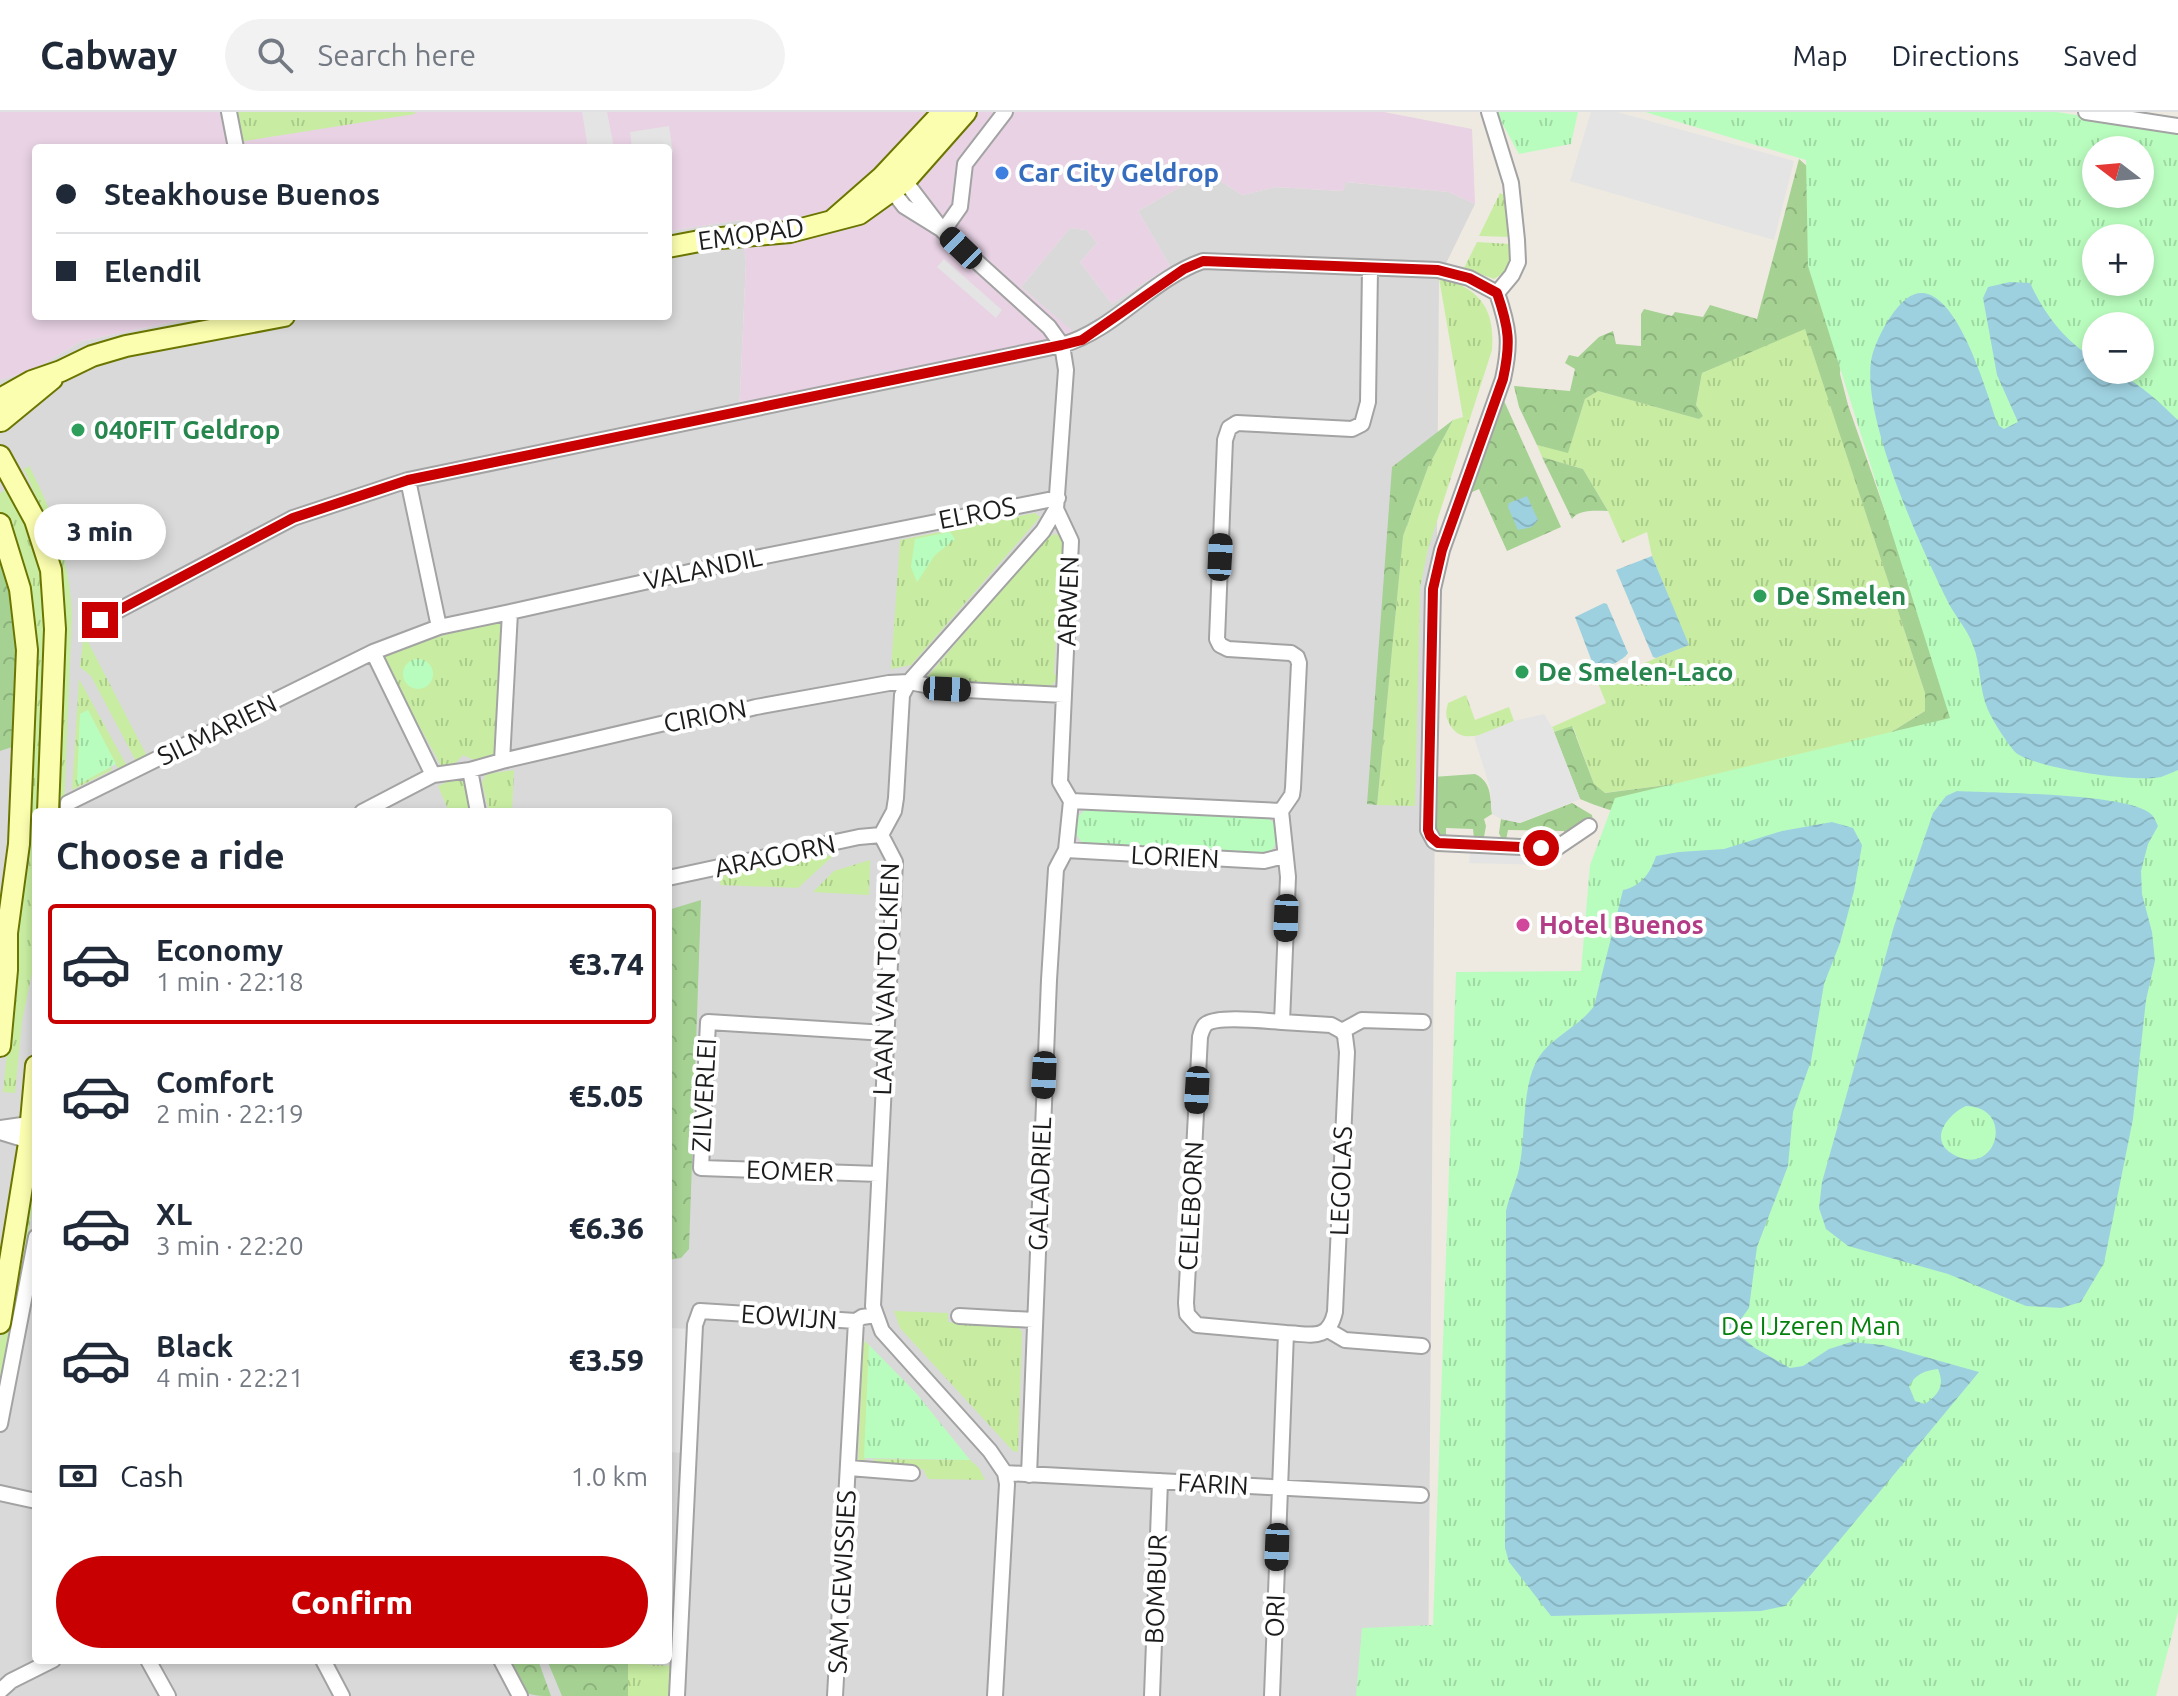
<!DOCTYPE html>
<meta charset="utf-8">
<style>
body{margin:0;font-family:Ubuntu,sans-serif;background:#f2f2f3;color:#1f2937;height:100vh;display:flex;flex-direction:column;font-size:30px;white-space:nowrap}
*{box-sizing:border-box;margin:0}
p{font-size:26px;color:#747a83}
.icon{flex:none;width:44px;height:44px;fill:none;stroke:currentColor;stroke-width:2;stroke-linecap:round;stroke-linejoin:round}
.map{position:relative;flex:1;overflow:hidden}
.drawer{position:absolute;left:32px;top:696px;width:640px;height:856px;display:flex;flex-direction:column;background:#fff;border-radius:8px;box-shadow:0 4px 12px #0003}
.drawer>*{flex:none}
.top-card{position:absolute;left:32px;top:32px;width:640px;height:176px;border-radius:8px;box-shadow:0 4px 12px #0003;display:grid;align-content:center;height:176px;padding:0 24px;background:#fff}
.needle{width:52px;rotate:286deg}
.tools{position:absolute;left:2082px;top:24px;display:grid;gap:16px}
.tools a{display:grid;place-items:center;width:72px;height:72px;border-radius:50%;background:#fff;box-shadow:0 4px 12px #0003;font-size:40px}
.end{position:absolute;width:36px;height:36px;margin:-18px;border:10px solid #c80002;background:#fff;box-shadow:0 0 0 4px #fff}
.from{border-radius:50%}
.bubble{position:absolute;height:56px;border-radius:28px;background:#fff;box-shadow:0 4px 12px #0003;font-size:26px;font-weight:800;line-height:56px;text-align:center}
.car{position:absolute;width:24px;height:48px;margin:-24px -12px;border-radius:10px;box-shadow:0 0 6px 2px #0007;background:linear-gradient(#222 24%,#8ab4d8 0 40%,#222 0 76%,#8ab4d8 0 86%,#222 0)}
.top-card b{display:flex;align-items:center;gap:28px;height:76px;font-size:30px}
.top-card b+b{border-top:2px solid #e0e1e3}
.top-card i{width:20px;height:20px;background:#1f2937}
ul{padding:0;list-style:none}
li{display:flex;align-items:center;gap:24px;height:120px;margin:0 16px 12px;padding:0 8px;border:4px solid transparent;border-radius:8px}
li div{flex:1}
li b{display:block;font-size:30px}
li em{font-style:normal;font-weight:800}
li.active{border-color:#c80002}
li>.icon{width:72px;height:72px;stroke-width:1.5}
h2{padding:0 24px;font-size:36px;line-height:96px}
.pay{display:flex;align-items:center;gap:20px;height:88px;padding:0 24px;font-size:30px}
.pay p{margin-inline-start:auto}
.action{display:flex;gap:16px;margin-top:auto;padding:16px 24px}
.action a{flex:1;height:92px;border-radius:48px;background:#c80002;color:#fff;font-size:32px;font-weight:800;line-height:92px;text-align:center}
header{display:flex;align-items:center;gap:48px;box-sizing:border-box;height:112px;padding:0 40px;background:#fff;border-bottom:2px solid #e0e1e3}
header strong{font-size:38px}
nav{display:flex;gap:44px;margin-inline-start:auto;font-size:28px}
.search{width:560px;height:72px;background:#f2f2f3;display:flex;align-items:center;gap:20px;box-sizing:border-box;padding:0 28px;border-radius:44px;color:#747a83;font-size:30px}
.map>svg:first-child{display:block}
.residential{fill:#dad9d9;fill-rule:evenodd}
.industrial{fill:#e8d2e4}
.grass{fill:url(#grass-tufts)}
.forest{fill:url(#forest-crowns)}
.park{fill:url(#park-tufts);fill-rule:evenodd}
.parking{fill:#e4e4e4}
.water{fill:url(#water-waves);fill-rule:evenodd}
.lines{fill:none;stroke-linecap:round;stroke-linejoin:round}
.minor-casing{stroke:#a3a3a3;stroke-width:18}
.secondary-casing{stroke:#6b7600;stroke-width:24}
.minor{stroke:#fff;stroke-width:14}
.secondary{stroke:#fbfeaf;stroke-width:20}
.route{stroke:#c80002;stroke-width:10}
.shop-dot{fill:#3f7fe0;stroke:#fff;stroke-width:3}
.leisure-dot{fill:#2e9e5b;stroke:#fff;stroke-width:3}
.hotel-dot{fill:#d1479c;stroke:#fff;stroke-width:3}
.labels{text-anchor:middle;stroke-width:8;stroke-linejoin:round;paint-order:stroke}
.shop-label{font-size:26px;font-weight:bold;fill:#366cbe;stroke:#fff;text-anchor:start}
.street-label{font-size:26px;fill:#1c1c1c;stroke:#fff}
.leisure-label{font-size:26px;font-weight:bold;fill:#27864d;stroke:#fff;text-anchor:start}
.hotel-label{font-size:26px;font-weight:bold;fill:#b23c85;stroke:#fff;text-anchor:start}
.park-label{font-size:26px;fill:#04800d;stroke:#fff}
</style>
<header>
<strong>Cabway</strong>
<div class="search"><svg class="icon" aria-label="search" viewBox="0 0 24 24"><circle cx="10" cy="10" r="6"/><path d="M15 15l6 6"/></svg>Search here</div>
<nav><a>Map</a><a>Directions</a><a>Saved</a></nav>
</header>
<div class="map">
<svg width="2178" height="1584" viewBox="0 0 2178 1584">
<defs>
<pattern id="grass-tufts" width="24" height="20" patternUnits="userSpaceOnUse" patternTransform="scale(2)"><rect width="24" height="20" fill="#c8eda2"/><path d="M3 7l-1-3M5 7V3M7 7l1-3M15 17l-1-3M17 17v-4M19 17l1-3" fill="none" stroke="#abcb8b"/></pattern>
<pattern id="forest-crowns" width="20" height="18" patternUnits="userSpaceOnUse" patternTransform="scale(2)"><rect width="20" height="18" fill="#a5d192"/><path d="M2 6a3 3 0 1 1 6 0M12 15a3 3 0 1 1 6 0" fill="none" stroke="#8db37d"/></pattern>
<pattern id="park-tufts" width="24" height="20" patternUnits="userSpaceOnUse" patternTransform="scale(2)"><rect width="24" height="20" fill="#b9fdbe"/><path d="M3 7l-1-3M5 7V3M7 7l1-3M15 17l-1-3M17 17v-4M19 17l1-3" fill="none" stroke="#9ed8a3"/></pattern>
<pattern id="water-waves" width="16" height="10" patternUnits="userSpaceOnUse" patternTransform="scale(2)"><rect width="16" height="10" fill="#9ed1e0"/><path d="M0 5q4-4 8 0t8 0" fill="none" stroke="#88b3c0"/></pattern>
</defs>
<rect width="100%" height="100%" fill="#eeeae1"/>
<path class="residential" d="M1206,60l36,23 34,-8 67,4 2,-9 104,10 26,12 -36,74 -11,1418h-1428v-1316l33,-10 49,-29 119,-25h467v-85l73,-11 5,42 -7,153 348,-71 -66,-57 49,-59 17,2 10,13 -17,19 32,42 58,-38 -32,-55zM36,700h632v848h-632z"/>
<path class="industrial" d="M0,0h1384l88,17 3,75 -26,-12 -103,-10 -3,9 -67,-4 -34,8 -36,-23 -68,39 32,55 -58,38 -32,-42 17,-19 -10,-13 -17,-2 -49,59 67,57 -349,72 7,-154 -5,-42 -73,11v-83h-632v168h165l-119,25 -49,29 -33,10z"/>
<path class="grass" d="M234,0h181v2l-176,28z
M1500,81l4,2 6,42 -31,-1z
M1477,130l33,2c2,17 0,26 -16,35l-30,-11z
M1439,166c41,10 56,30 53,72l-64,199 -8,39 -5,218 -38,-1 26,-269 25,-69 25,-47 10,-3z
M1805,216l120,365v18l-56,35 -141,31 -124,16 -10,-9 -21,-57 -19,5 -2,-5 54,-24 -10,-25 33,-13 8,1 51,-21 -36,-89 -5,-24 -25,11 -14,-32 -25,-42 -41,-12 -5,-12 31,7 17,-53 13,-8 102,28 -4,-14 6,-32z
M29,354c25,48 40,94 43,148l-8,198h-14l15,-216c-4,-46 -23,-85 -41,-127z
M10,375l13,22 25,72 -6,231h-6v142l-14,67 -7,72 -12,-1 14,-136 9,-152 -7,-236 -19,-56v-19z
M1035,401l5,4 -129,148 -20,4 9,-129z
M1056,422l8,4v18l-4,1 -6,117 6,2 -9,10 -118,-4 -5,-6 119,-139z
M505,510l-5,132 -26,6 -11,-5 -9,10 -11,4 -63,-114 81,-25z
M83,530h5l61,118 -11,5 -47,-89 -11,-9z
M79,567l49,89 -9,3 -32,-61 -9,74 33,-17 1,3 -40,20z
M1466,583l9,25 34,-13 5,14c-20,8 -52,29 -65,2 -4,-8 -3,-11 -1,-20z
M514,658l-2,42h-23l-7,-30 5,-8z
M456,666l11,6 4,28h-22l-11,-26z
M835,742l-37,34 -78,-3v-10z
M870,748l-1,35 -56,-3 21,-21z
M28,1063l8,1v34h-4l-4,25 4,2 -32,167v-62z
M894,1199l54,2v9l69,4 5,6 -4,120 -5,-1 -113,-123z
M863,1228l6,5 -4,120 -7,-1z
M874,1347l96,1 9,8 6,12 -57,-1 -5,-10 -50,-2z
M628,1548h12v4l35,2 -2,30h-45z"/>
<path class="forest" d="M1799,47l31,28 -8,31 28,7 -10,149 8,31 102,293c4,23 2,57 -19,74 -45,38 -178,52 -237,50 -39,-1 -78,-7 -114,-23l-26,-67 18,-6 22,58 11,9 123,-16 103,-19 38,-12 56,-35v-18l-120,-364 -103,44 -6,32 7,11 -4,3 -101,-28 -13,8 -17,54 -31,-8 -18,-38 -5,-21 56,5 5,-22 -10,-6 4,-8 9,2 21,-20 14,-6 3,13 25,2v-32l3,-5 28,7 3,-4 28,5 7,-12 47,14z
M1500,280l61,135 -54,24 -28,-62 -16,7z
M1453,308l-25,47 -25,69 -26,269 -10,-1 25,-337z
M1542,345l41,12 25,42c-12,0 -29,-2 -36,8z
M0,445c22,61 15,126 12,190l-12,4z
M1475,662c17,8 15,23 17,40l-8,5 2,7 -2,11 -10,2 -1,-10 -27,-1v9l-12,-5 -1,-55z
M1572,691l20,12 1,5 -28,16 -1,-5 -56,-1 -2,10h-4l-3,-7 2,-14 19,4z
M701,788l-12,349 -8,9 -13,2v-350z
M510,1548h28l13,36c-34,0 -30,-7 -41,-36z
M547,1548h81v36h-66z"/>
<path class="park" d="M1496,0h82l-7,32 -52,10z
M1645,0h412l121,19v1481l-22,84h-800l6,-68 71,-3 23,-653 125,-1 9,-106 25,-67 335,-80 -142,-452 -2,-106zM2096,38h44v44h-44zM2096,126h44v44h-44zM2096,214h44v44h-44z
M950,420l5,7 -20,16 -18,27 -6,-15 4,-28z
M403 562a15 15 0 1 1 30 0a15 15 0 1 1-30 0Z
M88,598l28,54 -39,21 3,-71z
M1087,696l177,7 11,9 3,17 -7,10 -11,4 -176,-10 -10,-13v-12z
M869,1233l47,48 54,67 -106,-2z"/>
<path class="parking" d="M582,0h25l7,36h-26z
M1591,0h26l177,49 -20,79 -204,-59z
M669,14l4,26 -5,1v-5h-36l-2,-16z
M944,147l58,51 -6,8 -59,-51z
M1544,602l8,13 28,72 -60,24 -19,-4 -9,-5 -2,-27 -16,-50 40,-16z
M1470,741l75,2v10l-76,-2z
M668,1216l24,1 -7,124 -17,-1z"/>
<path class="water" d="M2010,170l20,1c15,32 35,58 66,77v10c33,0 59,29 82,50v350c-5,2 -11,5 -17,7 -23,6 -132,-9 -147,-26 -9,-11 -20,-28 -26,-41 -9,-20 -7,-45 -15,-65 -6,-17 -20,-31 -27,-47 -26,-53 -87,-185 -74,-242 5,-18 19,-45 34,-57 46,-36 82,99 92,126l6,4 14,-7 -21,-47 -14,-77 5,-11z
M1527,384l11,24 -6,7 -14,3 -10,-23 1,-4z
M1652,444l37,89 -33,13 -3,-1 -37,-87z
M1604,491l3,1 21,49c-6,9 -24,16 -34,14l-19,-50z
M1957,679c34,2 175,2 195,24 3,3 4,7 6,11l-10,18 -7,27 1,23 10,38 3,29 -9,39 -13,119 -29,144 -23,39 -20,6 -35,-2 -78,-32 -100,-28 -22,-17 -7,-21 3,-26 72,-256 39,-113 13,-17zM1966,994c51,1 30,76 -15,47 -23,-15 -1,-40 15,-47z
M1832,710l21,6 9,17 -8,46 -14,52 -16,41 -13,77 -18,51 -5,54 -31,81 -8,61 -16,22 22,18 35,20 13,-2 26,-17 22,-7 32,3 96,27 -194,234 -24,5 -210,5 -42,-54 -4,-14 1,-337c3,-15 10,-28 13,-42 7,-32 2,-85 20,-112 14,-21 40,-30 55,-51l29,-116c18,-4 27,-16 33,-34l23,-4 45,-3 58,-18zM1938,1257c7,17 1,25 -13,35l-10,-3 -6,-15c7,-12 15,-15 29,-17z"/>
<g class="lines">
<g class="minor-casing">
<path id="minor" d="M229,0l7,36
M1489,0l22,71 6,57 1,22 -6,13 -15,18c12,35 14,50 6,86l-61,171 -9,39 -5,241 6,11 4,2 103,5 17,-1 31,-21
M2086,0l92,14
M887,72l17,22 37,23
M943,119l17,-24 5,-43 40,-52
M408,368l31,147
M1056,397l15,32 -11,241 11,19
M510,500l215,-48 333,-66
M100,508l193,-102 115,-38 654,-135c53,-15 89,-66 141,-84l235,9 31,8 28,15
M502,649l193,-45 21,1 40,-10 133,-24 20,-1 38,7 117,6
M470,658l8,42
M1071,689l210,10
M1281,699l11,-16 1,-7 6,-125 -2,-6 -6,-4 -63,-4 -8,-4 -3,-6 8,-199 4,-12 8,-5 115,6 10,-5 6,-22 2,-133
M68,700v-9l305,-151
M362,700l71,-37 37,-5 32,-9 8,-149 -71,15 -66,25 60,123
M881,723l14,27 -22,444 9,25 108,120 15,22 2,11 -12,212
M881,723l13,-24 2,-13 6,-103 7,-13 134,-151 13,-22 10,-139 -4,-25 -13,-18 -106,-96 -38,-50 -9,-2
M1066,738l198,11 20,-5
M668,766l191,-41 22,-2
M1282,910c-15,-1 -67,-7 -77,3 -3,4 -4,8 -5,12l-14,266 1,11 10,11 89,8
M1342,919l20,-11 61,2
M0,1016l36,-5
M0,1020l36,11
M879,1062l-178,-6 7,-146 178,11
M959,1204l75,4
M1328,1218l17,10 77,6
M0,1312l36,-187
M849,1356l63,5
M1005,1361l416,22
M1029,1363l20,-495 7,-111 10,-19 5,-49
M0,1381l36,8
M148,1548l20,36
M323,1548l19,36
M501,1548l19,36
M0,1579l11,-10 42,-21
M677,1584l18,-371 5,-14 156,10 6,-4 14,-2
M835,1584l21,-375
M1152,1584l8,-215
M1272,1584l14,-363c25,1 42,9 49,-21l12,-260 -2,-16 -3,-5 -11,-6 -49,-3 6,-145 -7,-66"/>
</g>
<g class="secondary-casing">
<path id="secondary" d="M833,108l49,-43 61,-65
M668,135l42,-8 80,-7 69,-18 46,-33 61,-69
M0,287l32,-18 29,-10 31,-15 34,-10 158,-30
M1,309l51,-42
M0,344l35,64 16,50 4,59 -7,183
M0,412l20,65 7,61 -8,194 -12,89v37l-7,76
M0,1211l29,-180 7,-77"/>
</g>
<use href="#minor" class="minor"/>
<use href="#secondary" class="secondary"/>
</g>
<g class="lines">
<path class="route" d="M100,508l193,-102 115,-38 654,-135 20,-5 102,-71 19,-8 235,9 31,8 28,15c12,35 14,50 6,86l-61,171 -9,39 -5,241 2,6 8,7 103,5"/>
</g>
<circle class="shop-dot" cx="1002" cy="61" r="8"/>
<g class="leisure-dot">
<circle cx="78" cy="318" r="8"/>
<circle cx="1760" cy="484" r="8"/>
<circle cx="1522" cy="560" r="8"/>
</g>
<circle class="hotel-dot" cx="1523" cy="813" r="8"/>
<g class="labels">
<g class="shop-label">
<text x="1018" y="70">Car City Geldrop</text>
</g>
<g class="street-label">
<text transform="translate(751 122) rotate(-8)" y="9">EMOPAD</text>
<text transform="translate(977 401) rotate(-11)" y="9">ELROS</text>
<text transform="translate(703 457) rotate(-12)" y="9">VALANDIL</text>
<text transform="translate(1068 489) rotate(-88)" y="9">ARWEN</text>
<text transform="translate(705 604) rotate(-11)" y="9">CIRION</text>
<text transform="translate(217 618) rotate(-26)" y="9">SILMARIEN</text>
<text transform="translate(775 744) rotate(-12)" y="9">ARAGORN</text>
<text transform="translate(1175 745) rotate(3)" y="9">LORIEN</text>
<text transform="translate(886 867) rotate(-88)" y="9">LAAN VAN TOLKIEN</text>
<text transform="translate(704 983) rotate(-87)" y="9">ZILVERLEI</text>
<text transform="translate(790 1059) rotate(2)" y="9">EOMER</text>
<text transform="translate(1341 1069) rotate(-88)" y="9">LEGOLAS</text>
<text transform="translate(1040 1072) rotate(-88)" y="9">GALADRIEL</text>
<text transform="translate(1191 1094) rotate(-87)" y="9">CELEBORN</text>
<text transform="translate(789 1205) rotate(4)" y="9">EOWIJN</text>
<text transform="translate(1213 1372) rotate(3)" y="9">FARIN</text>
<text transform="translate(842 1470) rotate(-87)" y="9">SAM GEWISSIES</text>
<text transform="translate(1156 1477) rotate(-88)" y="9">BOMBUR</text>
<text transform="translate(1275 1504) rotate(-88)" y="9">ORI</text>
</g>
<g class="leisure-label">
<text x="94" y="327">040FIT Geldrop</text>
<text x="1776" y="493">De Smelen</text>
<text x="1538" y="569">De Smelen-Laco</text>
</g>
<g class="hotel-label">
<text x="1539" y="822">Hotel Buenos</text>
</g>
<g class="park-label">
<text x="1811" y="1223">De IJzeren Man</text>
</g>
</g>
</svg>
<div class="tools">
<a><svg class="needle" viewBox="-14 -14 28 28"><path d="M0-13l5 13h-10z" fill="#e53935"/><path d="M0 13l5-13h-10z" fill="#747a83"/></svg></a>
<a>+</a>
<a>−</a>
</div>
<i class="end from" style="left:1541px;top:736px"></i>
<i class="end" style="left:100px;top:508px"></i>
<div class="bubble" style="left:34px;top:392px;width:132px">3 min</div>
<i class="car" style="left:961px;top:136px;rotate:314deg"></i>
<i class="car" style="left:1220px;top:445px;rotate:3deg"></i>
<i class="car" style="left:947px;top:577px;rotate:93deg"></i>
<i class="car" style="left:1286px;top:806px;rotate:182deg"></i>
<i class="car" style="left:1044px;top:963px;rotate:183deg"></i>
<i class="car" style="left:1197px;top:978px;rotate:183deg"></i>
<i class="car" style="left:1277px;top:1435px;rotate:182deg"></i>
<div class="top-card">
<b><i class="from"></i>Steakhouse Buenos</b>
<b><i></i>Elendil</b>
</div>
<section class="drawer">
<h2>Choose a ride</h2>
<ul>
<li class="active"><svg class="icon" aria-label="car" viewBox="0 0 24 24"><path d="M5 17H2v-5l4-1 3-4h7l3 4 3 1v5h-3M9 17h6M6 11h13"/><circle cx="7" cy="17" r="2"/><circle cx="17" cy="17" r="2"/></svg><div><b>Economy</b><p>1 min · 22:18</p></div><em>€3.74</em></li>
<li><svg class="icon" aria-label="car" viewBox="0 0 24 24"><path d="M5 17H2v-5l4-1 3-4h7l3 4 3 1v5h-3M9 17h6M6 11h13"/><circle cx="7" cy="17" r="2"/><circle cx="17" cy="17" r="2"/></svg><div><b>Comfort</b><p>2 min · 22:19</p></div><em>€5.05</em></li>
<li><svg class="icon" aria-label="car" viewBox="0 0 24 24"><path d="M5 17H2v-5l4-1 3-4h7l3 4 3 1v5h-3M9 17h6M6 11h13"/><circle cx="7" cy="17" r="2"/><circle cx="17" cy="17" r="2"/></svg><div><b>XL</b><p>3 min · 22:20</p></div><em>€6.36</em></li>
<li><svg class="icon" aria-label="car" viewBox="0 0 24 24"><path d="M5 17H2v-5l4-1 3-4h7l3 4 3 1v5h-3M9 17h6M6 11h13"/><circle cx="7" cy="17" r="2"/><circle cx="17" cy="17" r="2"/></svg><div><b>Black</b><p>4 min · 22:21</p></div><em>€3.59</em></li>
</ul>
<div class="pay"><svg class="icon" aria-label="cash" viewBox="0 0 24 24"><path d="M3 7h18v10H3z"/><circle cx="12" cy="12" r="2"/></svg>Cash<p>1.0 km</p></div>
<div class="action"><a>Confirm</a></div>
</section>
</div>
